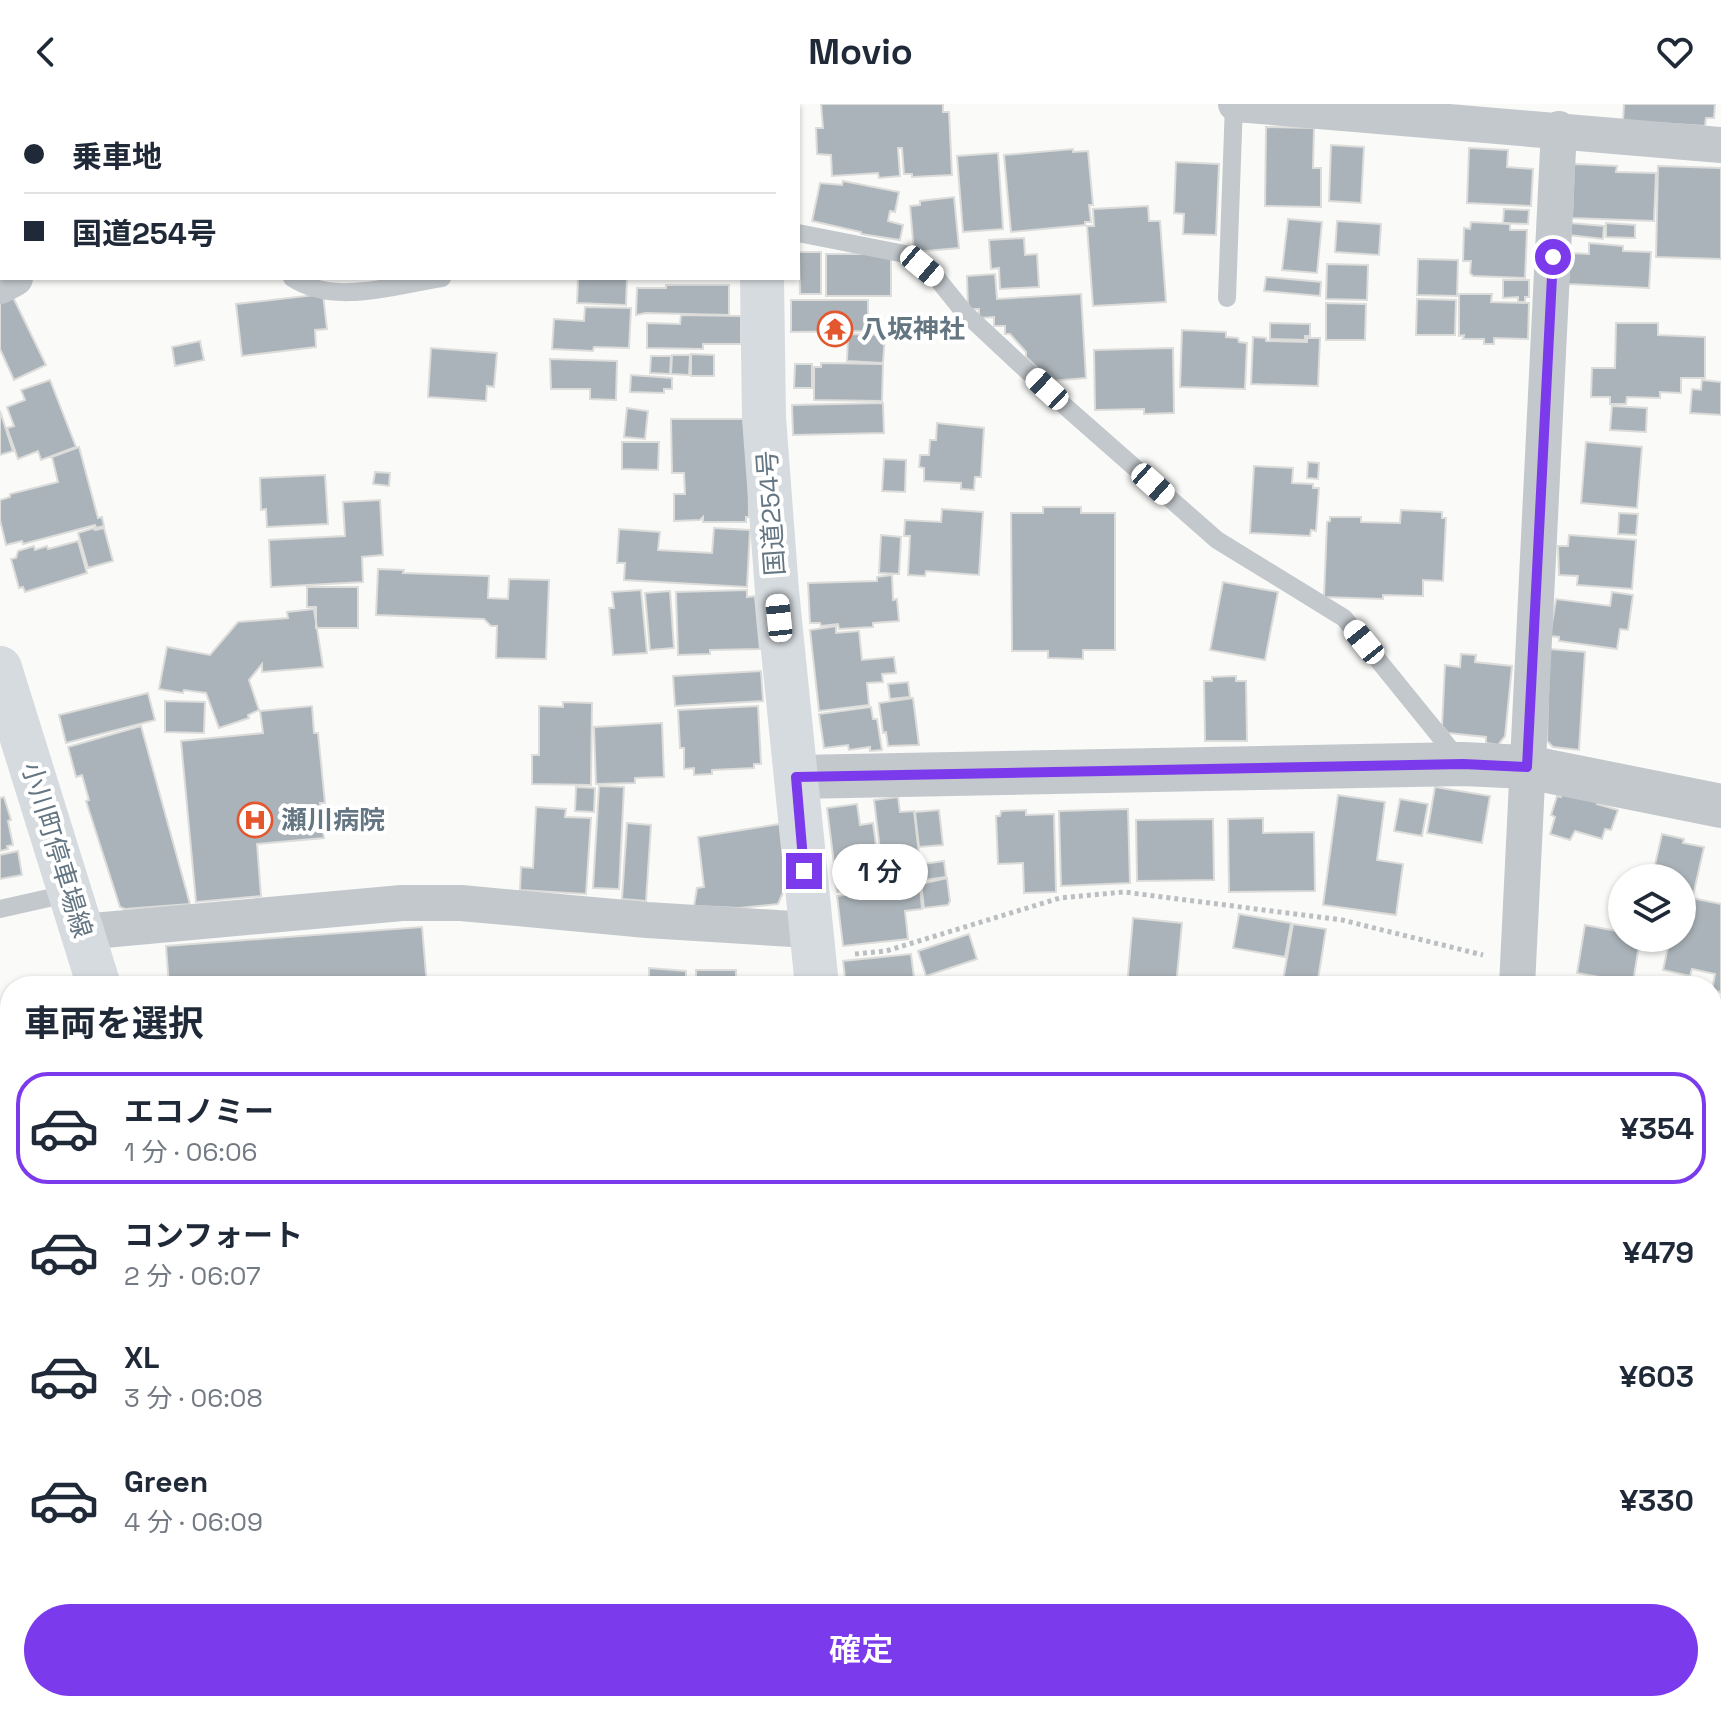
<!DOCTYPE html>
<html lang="ja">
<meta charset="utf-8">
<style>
body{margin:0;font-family:"Space Grotesk","Noto Sans JP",sans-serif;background:#f6f6f7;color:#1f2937;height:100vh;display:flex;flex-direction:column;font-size:30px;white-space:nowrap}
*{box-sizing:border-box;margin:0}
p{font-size:26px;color:#747a83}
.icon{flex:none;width:44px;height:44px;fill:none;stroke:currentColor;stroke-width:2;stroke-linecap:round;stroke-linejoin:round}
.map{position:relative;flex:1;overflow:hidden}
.sheet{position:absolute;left:0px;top:872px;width:1722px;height:736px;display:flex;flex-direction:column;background:#fff;border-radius:32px 32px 0 0;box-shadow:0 2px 6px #0004}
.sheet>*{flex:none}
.guide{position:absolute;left:0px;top:0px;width:800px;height:176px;box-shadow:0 2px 6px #0004;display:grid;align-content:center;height:176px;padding:0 24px;background:#fff}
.fabs{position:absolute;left:1608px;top:760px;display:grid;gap:16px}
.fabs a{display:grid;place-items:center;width:88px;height:88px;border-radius:50%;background:#fff;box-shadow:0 2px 6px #0004;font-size:40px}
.end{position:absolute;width:36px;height:36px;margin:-18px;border:10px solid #7c3aed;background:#fff;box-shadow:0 0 0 4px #fff}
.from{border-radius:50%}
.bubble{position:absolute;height:56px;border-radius:28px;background:#fff;box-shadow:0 2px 6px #0004;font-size:26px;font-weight:600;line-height:56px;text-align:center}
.car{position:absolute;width:24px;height:48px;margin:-24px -12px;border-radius:10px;box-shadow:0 0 6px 2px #0007;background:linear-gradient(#fff 24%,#345 0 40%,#fff 0 76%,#345 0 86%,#fff 0)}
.guide b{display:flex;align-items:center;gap:28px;height:76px;font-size:30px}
.guide b+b{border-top:2px solid #e0e1e3}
.guide i{width:20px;height:20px;background:#1f2937}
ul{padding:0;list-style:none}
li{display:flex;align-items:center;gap:24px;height:112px;margin:0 16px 12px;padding:0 8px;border:4px solid transparent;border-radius:32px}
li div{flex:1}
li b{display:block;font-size:30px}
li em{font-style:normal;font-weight:600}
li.selected{border-color:#7c3aed}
li>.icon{width:72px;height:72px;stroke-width:1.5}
h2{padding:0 24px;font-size:36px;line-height:96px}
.action{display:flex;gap:16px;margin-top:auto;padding:16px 24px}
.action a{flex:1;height:92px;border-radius:48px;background:#7c3aed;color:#fff;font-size:32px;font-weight:600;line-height:92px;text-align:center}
header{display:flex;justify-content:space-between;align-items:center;height:104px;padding:0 24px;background:#fff;font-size:36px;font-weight:600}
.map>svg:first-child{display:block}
.built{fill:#e8e9e9}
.green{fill:#dadfd7}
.building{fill:#aab3b9;stroke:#dcdcda;stroke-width:2}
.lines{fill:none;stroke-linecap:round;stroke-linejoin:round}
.path{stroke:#bbbfc2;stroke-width:5;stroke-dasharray:4 4;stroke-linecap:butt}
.service{stroke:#c3c8cc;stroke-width:18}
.minor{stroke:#c3c8cc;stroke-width:36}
.tertiary{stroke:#c3c8cc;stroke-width:44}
.secondary{stroke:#d6dbdf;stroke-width:44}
.trunk{stroke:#d6dbdf;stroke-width:44}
.route{stroke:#7c3aed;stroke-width:10}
.labels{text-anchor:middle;stroke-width:8;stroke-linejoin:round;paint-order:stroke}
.poi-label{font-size:26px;font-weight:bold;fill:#657683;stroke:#fff;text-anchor:start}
.street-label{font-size:26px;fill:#657683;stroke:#fff}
</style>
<header><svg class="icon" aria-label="back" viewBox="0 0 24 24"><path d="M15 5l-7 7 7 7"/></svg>Movio<svg class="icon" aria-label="heart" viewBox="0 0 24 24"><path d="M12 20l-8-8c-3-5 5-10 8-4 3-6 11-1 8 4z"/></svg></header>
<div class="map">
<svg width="1721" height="1608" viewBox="0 0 1721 1608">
<rect width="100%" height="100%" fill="#fafaf8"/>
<path class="built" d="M1712,1265l9,3v324l-9,-3z"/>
<path class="green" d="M1425,1598h192l38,10h-232z"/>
<path class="building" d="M0,0h59l1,2h-58v38z
M821,0h122v8h6l3,63 -40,2v-3h-8l-2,-26h-4l2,28 -21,2 -1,-5 -46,3 -1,-21 -14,-1 -1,-26h7z
M1624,0h91l-1,14h-8l-1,8 -82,-5z
M1266,23l48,1 -1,40h8v39l-56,-1z
M1331,41l33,2 -3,56 -32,-2z
M1469,44l39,2 -1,17 26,2 -2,37 -64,-3z
M1073,45v3l15,-1 5,54h-4l2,17h-6v3l-74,7 -7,-77z
M998,49l5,76 -40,3 -6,-76z
M1176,58l43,2 -3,71 -33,-1 1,-20 -10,-1z
M1574,60l43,2 -1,6 40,1 -2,48 -82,-3z
M1658,62l63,2v91l-65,-2z
M843,77l56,11 -4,20 -5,-1 -2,10 15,4 -3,15 -39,-6v-2l-49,-11 8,-38 22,2z
M954,93l5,51 -45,4 -4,-46 10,-1v-4z
M1148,102l1,15h11l6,81 -73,4 -6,-80h7l-1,-17z
M1504,105l25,1 -1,14 -25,-1z
M1288,115l34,3 -5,51 -35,-3z
M1337,117l44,3 -2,31 -44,-3z
M1471,118l39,2v6h17l-2,48 -52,-2 -3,-3 1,-12h-8l1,-33 6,1z
M1570,119l34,3 -1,13 -34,-4z
M1606,119l29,2v13l-29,-1z
M1024,134l1,17 12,-1 2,33 -39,2 -1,-21 -8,1 -2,-29z
M1589,139l34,3v5l28,1 -2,36 -81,-4 2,-31 19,1z
M799,148h22v42h-21z
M826,150h65v42h-65z
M1418,155l40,1 -1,36 -40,-1z
M1327,160l41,1 -1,35 -41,-1z
M995,170l2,25 84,-5 5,84 -35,3 -25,-24v-5l-16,-18h-5v-8h-11v-9l-15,1v-9h-11l-1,-33z
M1266,173l55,5 -1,14 -56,-5z
M578,174h49l-1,27 -49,-2z
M1503,176h26v17h-4v5h-7v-5l-15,1z
M666,181h63v30l-83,-2 -10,2 1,-27h29z
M10,187l36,74 -32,15 -14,-31v-53z
M323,190l4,35 -12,1 1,17 -74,9 -6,-52z
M1459,190h33l-1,8 38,1 -1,36 -34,-1v6h-10v-5h-21l1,-4 -5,1z
M1417,195l39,1 -1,35h-39z
M791,196h77v31l-77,1z
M1326,199l40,1 -1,36h-39z
M585,203l46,1 -2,40 -35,-1 -1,4 -41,-2 2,-30 30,2z
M681,211l60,1v28h-38v5l-56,-1v-25l33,1z
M1270,219l40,1v12h-5v4l-35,-1z
M1616,219h42v12l47,2v41h-24v15l-21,-1v6l-33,-1 -1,7h-16v-7h-19l1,-29h23z
M1182,226l44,2v5l12,1 1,4 8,1 -2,46 -65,-2z
M848,230l37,1 -2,28 -36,-2z
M1253,233l13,1v3l41,1v-4h13l-2,48 -67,-2z
M200,237l4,19 -29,6 -3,-19z
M431,244l66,5 -3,34 -7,-1 -1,15 -58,-4z
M1173,244l1,65 -30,1v-5l-49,1 -1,-60z
M691,250l23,1v21h-23z
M672,251h18l-1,20 -18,-1z
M651,252h20l-1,18 -20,-1z
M550,255l67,2 -1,39 -26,-1v-10h-39z
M821,259l62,1 -1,37 -68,-1v-33h7z
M795,260h17v24h-18z
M631,271l41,3v11h-8v4l-34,-1z
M50,276l26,67 -35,13 -3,-9 -20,8 -11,-31 7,-2 -7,-19 18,-7 -4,-10z
M1702,276l19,2v33l-31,-2 2,-24 9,1z
M883,299l1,30 -91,2 -1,-30z
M1612,302l35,2 -1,24 -36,-2z
M627,304l21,3 -3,28 -21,-2z
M0,307l13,40 -13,4z
M671,315h77l1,98h-3v5h-43v-5l-3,3 -26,1v-27h11l-1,-21h-12z
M937,319l47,5 -3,49h-6l-1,13 -13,-1v-6l-37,-2v-13l-5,-1 1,-12h9l1,-15h6z
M622,338h37l-1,28 -36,-1z
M1586,338l56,5 -5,61 -56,-5z
M79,343l19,71 4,-1 2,9 -8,2 -1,-3 -72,19 -1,-3 -16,4 -6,-25v-20l10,-3v-3l48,-12 -6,-25z
M884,355l22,1 -1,32 -23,-1z
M1308,358l11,1 -1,16 -11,-1z
M1254,362l39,2 -1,15 21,1v4h6l-3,43 -5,-1 -1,6 -60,-3z
M375,368l15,1 -1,13 -16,-2z
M325,371l3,49 -61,3 -1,-18 -5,1 -1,-32z
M380,396l3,55 -21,2 1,25 -92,5 -2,-47 76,-4 -2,-34z
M1043,403h38v6h34v137h-32v9l-35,-1v-7h-36l-1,-138h32z
M942,405l41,3 -4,63 -53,-4 -1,5 -17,-1 2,-39h-6l1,-16 36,2z
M1401,406l41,2v6h4l-3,63 -20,-1v16l-40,-1v4l-59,-2 3,-75 3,-1v-4h31v5l39,1z
M1619,409l19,1 -2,21 -18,-1z
M94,424l1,2 9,-2 9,33 -25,7 -10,-35z
M714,424l36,2 -3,57 -123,-7 1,-17h-8l2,-34 41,3 -2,18 54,3z
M881,431l20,2 -2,37 -20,-1z
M1569,431l67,5 -4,49 -55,-4 1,-9 -19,-1 -1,-29h10z
M78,437l9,32 -62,19 -2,-5 -4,1 -8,-29 5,-1 2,-7 16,-5 1,4 12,-4 1,3z
M378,465l26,1 -1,3 86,3 -1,22 20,1 1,-20 40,1 -3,79 -50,-1 1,-32h-6l-7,-7 -108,-4z
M892,471l1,25 4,-1 2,22 -26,2v4l-34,2 -1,-5 -17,2 -1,-3h-10l-2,-40 69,-2v-4z
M1223,478l55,10 -13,68 -55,-10z
M307,483h51v41h-42v-21h-9z
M641,486l6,63 -34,2 -4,-47h5l-2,-16z
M747,486v7l8,-1 5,53 -50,1v4l-32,1 -2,-63z
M670,487l4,57 -24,2 -5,-57z
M1612,488l21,3 -5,35 -8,-1 -3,20 -58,-8v-4l-9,-1 6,-37 54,7z
M314,505l9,58 -61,5v-8l-13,16 10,30 -11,5 1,3 -30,10 -13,-35 -22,-3 -1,3 -24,-4 8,-42 43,8 28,-33 50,-4 -1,-6z
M836,522v7l23,-2 3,29 32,-3 2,16 -14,1 1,8 -16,1 2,22 -50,6 -9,-81z
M1549,545l36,3 -6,98 -26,-3 -6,-6z
M1461,550l15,1 -1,7 37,4 -7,70 -7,9 -12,-2v-6l-38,-4 -6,-7 3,-61 15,2z
M761,567l2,30 -88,5 -2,-30z
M1236,572v5h10l1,60h-42l-1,-60h8v-4z
M908,578l2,15 -20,2 -2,-15z
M148,589l7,27 -89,23 -7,-28z
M913,594l6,47 -31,1 -2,-14 -3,1 -4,-30z
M165,597l40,1 -1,31 -39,-1z
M563,598l29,1 -1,82 -59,-1v-29h7v-49l24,1z
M312,602l2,27h4l7,70h-5l4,35 -67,6 4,52 -65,6 -15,-161 82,-8 -3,-22z
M758,602l3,58h-7v4l-42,2v4l-18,1v-7l-10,1v-21h-4l-2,-38z
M871,603l2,12h4l5,31 -12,1v-4l-21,3 -1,-5 -24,3 -5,-34z
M662,619l2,54 -29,1v5l-39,1 -2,-57z
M141,622l49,178 -65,5 -5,-2 -34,-106 3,-1 -7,-25 -6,2 -8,-30z
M599,682l25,1 -5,102 -26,-1z
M576,683l19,1 -1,24 -19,-1z
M1435,683l55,9 -8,47 -55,-10z
M1562,689l36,8 -1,3 21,6 -7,20 -6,-1 -3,10 -27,-8 -5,9 -20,-6 5,-17 -4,-2 6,-19 4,1z
M1338,691l47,7 -8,58 26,4 -7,51 -73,-10z
M4,693l7,23 -3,1 5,24 -6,1 1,3 -8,2v-53z
M898,693l2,15 14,-1 5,43 -38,4 -7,-58z
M1400,695l28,5 -6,32 -28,-5z
M857,700l3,21 13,-2 5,36 -44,5 -7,-56z
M536,703l30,2 -1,8 26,1 -5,76 -66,-4 1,-23 12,1z
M1128,705l2,74 -69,3 -2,-75z
M939,706l4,35 -24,2 -4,-35z
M1026,706v5l28,-1 2,78 -32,1 -1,-30 -25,1 -2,-48h4l1,-5z
M1263,714v15l51,-1 1,59 -86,1 -1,-73z
M1213,715l1,61 -77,1 -1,-61z
M627,719l24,2 -5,76 -24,-2z
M780,720l8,57 -10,23 -39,4 -45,-2 3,-18 7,-1 -6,-50z
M1662,730l22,5 -1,4 21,4 -11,49 -11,-3v-15h-30z
M18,747l4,24 -22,4v-24z
M894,754l2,17 9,-1 1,8 -69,10 -4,-26z
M944,757l2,16 -21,3 -2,-16z
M947,774l3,23 -2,4 -24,3 -3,-24z
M920,779l2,26 -17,2 3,28 -65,7 -6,-50 15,-2 -1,-4z
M1682,792l39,8v88l-9,-2 3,-16 -23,-5 -2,7 -27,-6 7,-32h12z
M1239,810l52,9 -6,34 -52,-9z
M1133,814l49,5 -6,63h-49z
M1293,820l33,5 -9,57h-35z
M1585,821l37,7v6h18l-7,45 -56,-10z
M422,823l5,59h-258l-3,-40z
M969,830l8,25 -51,17 -8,-25z
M911,850l4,32h-69l-3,-25z
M649,864l37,3v15h-37z
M696,866h40v7h9v9h-49z
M918,873l49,2v7h-49z
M1720,913h1v138l-9,-2v-102z
M0,924h10v46h-10z
M0,976h10v33h-10z
M0,1016h10v26h-10z
M0,1044l10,1v51h-10z
M1712,1192l9,2v71l-9,-2z
M0,1212l10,3v19l-10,32z
M10,1241v55h-6z
M0,1298l10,1v62l-10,-1z
M1712,1431l9,3v63l-9,-3z
M0,1474l10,1v25l-10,-1z
M0,1501l10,1v30l-10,-1z
M0,1593l10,1v4h33l-1,10h-42z
M116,1598h70l-1,10h-70z
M533,1598h45l14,10h-66z
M671,1598h27l-4,8 6,1 1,-5 21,6h-57z
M732,1598h32l-3,10h-32z
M790,1598h123l24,10h-148l-3,-1z
M1112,1598h28l8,2 -2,8h-36z
M1347,1598h72l-2,10h-59z"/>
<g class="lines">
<path class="path" d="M855,850l31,-3 174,-53 64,-6 218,28 141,35"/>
<path class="service" d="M798,129l112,22 25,21 29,36 103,96 150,132 127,78 115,142
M292,174c43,28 103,7 150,0
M1227,194l7,-194
M0,805l71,-16
M1712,1069l9,2"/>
<path class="minor" d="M1236,0l485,41
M266,2l2,-2
M0,182l15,-8
M82,828l320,-29h59l186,17 162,10
M1517,882l42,-857
M0,1124h10"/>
<path class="tertiary" d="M796,673l667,-13 64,3 194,39
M634,1608l6,-10"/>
<path class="secondary" d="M0,564l99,318
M80,1608l1,-10"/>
<path class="trunk" d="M756,0v2
M762,174l2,140 13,173 40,395
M1290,1598l11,10"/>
</g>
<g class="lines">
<path class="route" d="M804,767l-8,-94 667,-13 64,3 26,-510"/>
</g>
<defs>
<g id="temple-ring" transform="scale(1.8)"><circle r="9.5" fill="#fff" stroke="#e4572e" stroke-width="1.5"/><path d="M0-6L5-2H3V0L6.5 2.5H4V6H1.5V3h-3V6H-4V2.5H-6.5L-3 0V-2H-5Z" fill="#e4572e"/></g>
<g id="hospital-ring" transform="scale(1.8)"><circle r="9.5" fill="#fff" stroke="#e4572e" stroke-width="1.5"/><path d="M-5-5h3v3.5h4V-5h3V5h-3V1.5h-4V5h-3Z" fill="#e4572e"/></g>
</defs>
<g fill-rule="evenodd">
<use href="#temple-ring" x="835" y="225"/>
<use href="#hospital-ring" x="255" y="716"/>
</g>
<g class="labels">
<g class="poi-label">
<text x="861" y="234">八坂神社</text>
<text x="281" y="725">瀬川病院</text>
</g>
<g class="street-label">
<text transform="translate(771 409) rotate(-94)" y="9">国道254号</text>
<text transform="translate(57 746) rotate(73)" y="9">小川町停車場線</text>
</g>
</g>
</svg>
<div class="fabs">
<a><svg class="icon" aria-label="layers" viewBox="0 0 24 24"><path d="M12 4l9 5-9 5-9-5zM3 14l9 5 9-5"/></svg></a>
</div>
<i class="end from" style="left:1553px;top:153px"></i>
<i class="end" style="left:804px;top:767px"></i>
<div class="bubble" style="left:832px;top:740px;width:96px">1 分</div>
<i class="car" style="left:922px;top:162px;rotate:130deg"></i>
<i class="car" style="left:1047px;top:285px;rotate:313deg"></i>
<i class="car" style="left:1153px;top:380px;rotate:132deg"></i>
<i class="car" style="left:779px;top:514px;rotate:354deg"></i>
<i class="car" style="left:1364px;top:538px;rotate:321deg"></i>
<div class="guide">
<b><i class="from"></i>乗車地</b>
<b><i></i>国道254号</b>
</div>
<section class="sheet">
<h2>車両を選択</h2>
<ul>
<li class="selected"><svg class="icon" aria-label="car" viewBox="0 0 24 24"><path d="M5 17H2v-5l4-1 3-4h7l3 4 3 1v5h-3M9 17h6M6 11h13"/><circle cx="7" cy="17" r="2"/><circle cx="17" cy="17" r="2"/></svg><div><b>エコノミー</b><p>1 分 · 06:06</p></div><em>¥354</em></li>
<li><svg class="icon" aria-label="car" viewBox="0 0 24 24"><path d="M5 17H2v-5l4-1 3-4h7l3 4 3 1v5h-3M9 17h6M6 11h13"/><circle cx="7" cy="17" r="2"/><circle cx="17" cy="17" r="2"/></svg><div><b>コンフォート</b><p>2 分 · 06:07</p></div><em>¥479</em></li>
<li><svg class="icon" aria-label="car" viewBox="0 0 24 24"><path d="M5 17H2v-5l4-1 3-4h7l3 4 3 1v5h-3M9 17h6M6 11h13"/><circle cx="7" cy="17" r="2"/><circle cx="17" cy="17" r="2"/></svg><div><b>XL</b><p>3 分 · 06:08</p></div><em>¥603</em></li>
<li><svg class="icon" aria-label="car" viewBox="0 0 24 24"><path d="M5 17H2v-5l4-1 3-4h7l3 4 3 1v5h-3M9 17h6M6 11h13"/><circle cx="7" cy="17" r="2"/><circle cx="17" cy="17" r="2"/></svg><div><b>Green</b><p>4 分 · 06:09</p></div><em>¥330</em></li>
</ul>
<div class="action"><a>確定</a></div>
</section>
</div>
